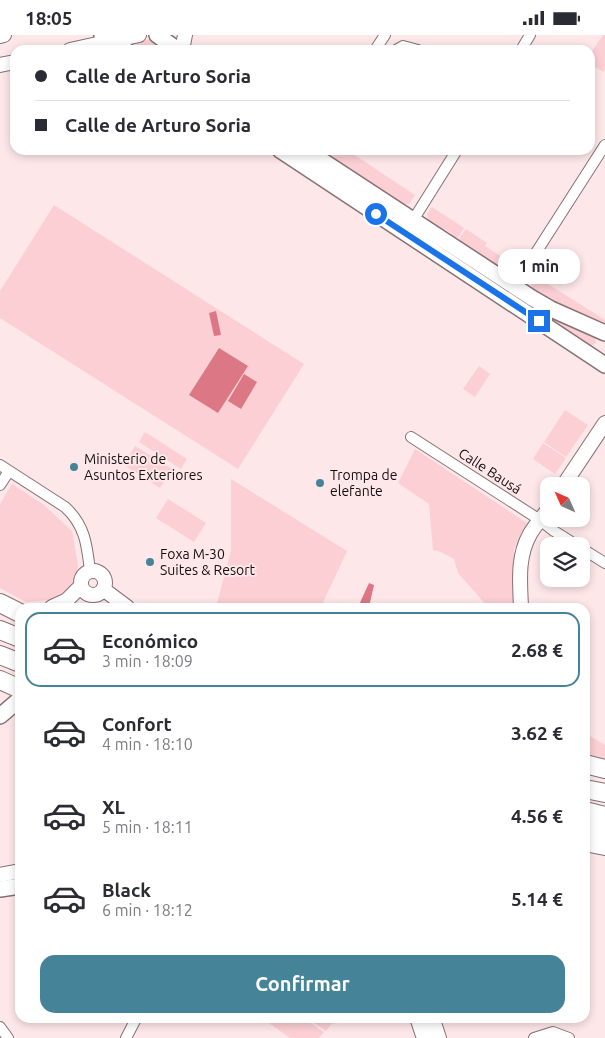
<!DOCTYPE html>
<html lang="es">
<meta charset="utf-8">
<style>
body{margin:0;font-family:Ubuntu,sans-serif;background:#f7f7f7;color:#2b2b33;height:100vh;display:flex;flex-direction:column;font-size:19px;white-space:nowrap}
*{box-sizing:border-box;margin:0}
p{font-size:16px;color:#7c7c81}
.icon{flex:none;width:28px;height:28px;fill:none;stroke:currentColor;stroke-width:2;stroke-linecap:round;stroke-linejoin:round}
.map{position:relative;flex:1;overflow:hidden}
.details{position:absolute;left:15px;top:568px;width:575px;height:420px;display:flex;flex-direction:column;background:#fff;border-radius:15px;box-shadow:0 2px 8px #0003}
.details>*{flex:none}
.banner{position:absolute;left:10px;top:10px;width:585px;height:110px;border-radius:15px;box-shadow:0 2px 8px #0003;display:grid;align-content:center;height:110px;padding:0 25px;background:#fff}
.needle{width:32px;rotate:315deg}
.tools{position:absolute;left:540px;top:442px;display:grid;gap:10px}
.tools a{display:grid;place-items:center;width:50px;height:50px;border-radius:10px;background:#fff;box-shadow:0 2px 8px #0003;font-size:25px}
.end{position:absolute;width:22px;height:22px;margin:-11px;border:6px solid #1a73e8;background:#fff;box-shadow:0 0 0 2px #fff}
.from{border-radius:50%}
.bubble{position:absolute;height:35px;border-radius:15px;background:#fff;box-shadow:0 2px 8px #0003;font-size:16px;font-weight:700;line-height:35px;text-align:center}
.banner b{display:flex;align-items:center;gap:18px;height:48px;font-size:19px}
.banner b+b{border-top:1px solid #e1e1e2}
.banner i{width:12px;height:12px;background:#2b2b33}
ul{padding:9px 0 0;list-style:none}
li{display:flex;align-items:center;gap:15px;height:75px;margin:0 10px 8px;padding:0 15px;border:2px solid transparent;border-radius:15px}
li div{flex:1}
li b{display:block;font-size:19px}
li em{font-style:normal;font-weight:700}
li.active{border-color:#458398}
li>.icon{width:45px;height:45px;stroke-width:1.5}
.button{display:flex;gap:10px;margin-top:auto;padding:10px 25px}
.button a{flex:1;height:58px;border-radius:15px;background:#458398;color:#fff;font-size:20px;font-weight:700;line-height:58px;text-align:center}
.status{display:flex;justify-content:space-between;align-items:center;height:35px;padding:0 25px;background:#fff;direction:ltr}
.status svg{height:14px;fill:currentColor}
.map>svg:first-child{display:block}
.green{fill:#fbcfd3}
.water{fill:#dc7785}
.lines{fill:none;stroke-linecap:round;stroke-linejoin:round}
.street-casing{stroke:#857173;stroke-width:12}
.secondary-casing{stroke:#857173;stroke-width:16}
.primary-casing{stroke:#857173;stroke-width:18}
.highway-casing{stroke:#857173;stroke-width:20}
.street{stroke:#fff;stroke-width:10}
.secondary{stroke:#fff;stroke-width:14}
.primary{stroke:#fff;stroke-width:15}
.highway{stroke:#fff;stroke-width:18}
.route{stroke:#1a73e8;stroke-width:6}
.poi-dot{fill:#458398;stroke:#fee7e9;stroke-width:2}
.labels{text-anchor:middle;stroke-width:4;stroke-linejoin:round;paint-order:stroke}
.poi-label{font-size:14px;fill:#150e0e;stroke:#fee7e9;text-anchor:start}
.street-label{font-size:14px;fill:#150e0e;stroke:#fee7e9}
</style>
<div class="status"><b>18:05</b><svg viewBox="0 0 49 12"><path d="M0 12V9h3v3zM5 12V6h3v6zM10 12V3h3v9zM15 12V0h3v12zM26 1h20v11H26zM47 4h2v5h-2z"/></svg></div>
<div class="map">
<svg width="605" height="1003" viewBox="0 0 605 1003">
<rect width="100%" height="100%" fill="#fee7e9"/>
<path class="green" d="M603,0h2v34l-2,3 -13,-8v-10z
M151,4l7,5 1,6h-22l-10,-6z
M328,115h19l68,45 -6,9h-6l-73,-48z
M54,170l250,159 -66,105 -238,-151v-27z
M432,172l32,21 -7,11 -7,-4 1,-2 -6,-4 -2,2 -15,-11 -1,-6z
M466,194l21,14 -2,3 28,18 -2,6 -5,2 -48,-32z
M416,195l176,104 3,3 1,6 -6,4 -174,-113z
M537,242l68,43v4c-25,-10 -53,-18 -73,-36v-4z
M479,331l11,8 -15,23 -12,-8z
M565,375l23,15 -22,32 -22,-15z
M145,397l42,27 -6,10 -42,-27z
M543,408l23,15 -11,16 -22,-15z
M135,411l37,23 -12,19 -36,-23z
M415,414l112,74 -13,26 -1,58h-25l-30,-34 -4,-14 -13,-7 -8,-2 -4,-46 -31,-21z
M231,444l116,72 -26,56h-105l15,-56z
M12,449l32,21 28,26 6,34v8l-2,7 -10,10 -15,10 -25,2 -26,-14v-84z
M168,464l38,24 -12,19 -38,-24z
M585,698l20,12v16l-20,-5z
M273,983h30l21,14 -5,6h-29l-21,-15z
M307,983h29l-10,13z"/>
<path class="water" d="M216,276l5,24 -7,1 -5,-23z
M219,313l29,18 -30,47 -29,-18z
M244,339l13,8 -16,27 -13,-8z
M369,548l5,2 -5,22h-11z"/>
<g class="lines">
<g class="street-casing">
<path id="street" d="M375,15l10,-15
M396,15l7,-4 15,4
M521,15l9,-15
M410,190l47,-75
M514,252l91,-142
M411,402l129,83 14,11 24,15
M0,430l65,42c20,18 22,38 25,64
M0,450l9,-14
M581,513l24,15
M0,992l8,11
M126,1003l11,-21
M534,1003l19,-6 16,6"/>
</g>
<g class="secondary-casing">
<path id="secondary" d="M0,1l4,-1
M70,15l69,-15
M182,15l3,-15
M0,30l15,-3
M563,451l42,-63
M81 548a12 12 0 1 1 24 0a12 12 0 1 1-24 0Z
M103,554l24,18
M52,572l15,-7 14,-14
M521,572c-1,-25 -4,-50 9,-73 5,-9 13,-17 19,-26
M0,840l20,-4
M432,982l7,21"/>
</g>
<g class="primary-casing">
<path id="primary" d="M102,0l24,15
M157,0l21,15
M280,115l325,215
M306,115l226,148 19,11 54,24
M0,681l20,-17
M0,854l20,-3"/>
</g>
<g class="highway-casing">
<path id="highway" d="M0,568l20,10
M0,595l20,8
M0,620l20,8
M0,645l20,9
M585,729l20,5
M585,754l20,4
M585,776l20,5
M585,791l20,5
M585,807l20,4
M419,982l7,21"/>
</g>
<use href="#street" class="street"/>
<use href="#secondary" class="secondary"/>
<use href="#primary" class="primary"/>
<use href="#highway" class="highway"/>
</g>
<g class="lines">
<path class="route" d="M376,179l163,107"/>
</g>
<g class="poi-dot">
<circle cx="74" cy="432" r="5"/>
<circle cx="320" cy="448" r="5"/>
<circle cx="150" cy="527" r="5"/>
</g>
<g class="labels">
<g class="poi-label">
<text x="84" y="429">Ministerio de<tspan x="84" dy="16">Asuntos Exteriores</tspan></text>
<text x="330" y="445">Trompa de<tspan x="330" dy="16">elefante</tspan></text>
<text x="160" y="524">Foxa M-30<tspan x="160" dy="16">Suites &amp; Resort</tspan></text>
</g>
<g class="street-label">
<text transform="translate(490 436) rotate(33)" y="5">Calle Bausá</text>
</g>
</g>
</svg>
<div class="tools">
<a><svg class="needle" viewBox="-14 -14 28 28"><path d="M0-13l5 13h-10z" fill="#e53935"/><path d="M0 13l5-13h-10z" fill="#7c7c81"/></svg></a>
<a><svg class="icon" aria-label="layers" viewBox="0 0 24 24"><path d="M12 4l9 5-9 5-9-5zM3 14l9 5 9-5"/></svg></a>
</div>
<i class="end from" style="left:376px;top:179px"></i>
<i class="end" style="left:539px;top:286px"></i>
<div class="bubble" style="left:498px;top:214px;width:82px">1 min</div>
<div class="banner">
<b><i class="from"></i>Calle de Arturo Soria</b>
<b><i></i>Calle de Arturo Soria</b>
</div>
<section class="details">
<ul>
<li class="active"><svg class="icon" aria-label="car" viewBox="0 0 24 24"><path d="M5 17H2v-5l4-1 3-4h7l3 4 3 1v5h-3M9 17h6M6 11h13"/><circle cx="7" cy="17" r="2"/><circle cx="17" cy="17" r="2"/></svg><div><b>Económico</b><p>3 min · 18:09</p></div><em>2.68 €</em></li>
<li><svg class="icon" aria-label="car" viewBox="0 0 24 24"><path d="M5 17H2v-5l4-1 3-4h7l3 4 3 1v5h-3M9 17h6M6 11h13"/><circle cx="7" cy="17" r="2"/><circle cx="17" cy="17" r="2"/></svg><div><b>Confort</b><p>4 min · 18:10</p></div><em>3.62 €</em></li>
<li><svg class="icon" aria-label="car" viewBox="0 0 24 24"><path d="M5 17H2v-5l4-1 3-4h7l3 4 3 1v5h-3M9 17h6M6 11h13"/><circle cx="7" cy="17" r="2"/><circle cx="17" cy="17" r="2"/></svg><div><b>XL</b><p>5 min · 18:11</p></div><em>4.56 €</em></li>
<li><svg class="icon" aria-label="car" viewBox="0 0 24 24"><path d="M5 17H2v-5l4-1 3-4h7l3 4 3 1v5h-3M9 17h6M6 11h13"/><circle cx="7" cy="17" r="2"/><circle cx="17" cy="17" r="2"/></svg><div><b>Black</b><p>6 min · 18:12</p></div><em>5.14 €</em></li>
</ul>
<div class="button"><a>Confirmar</a></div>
</section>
</div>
